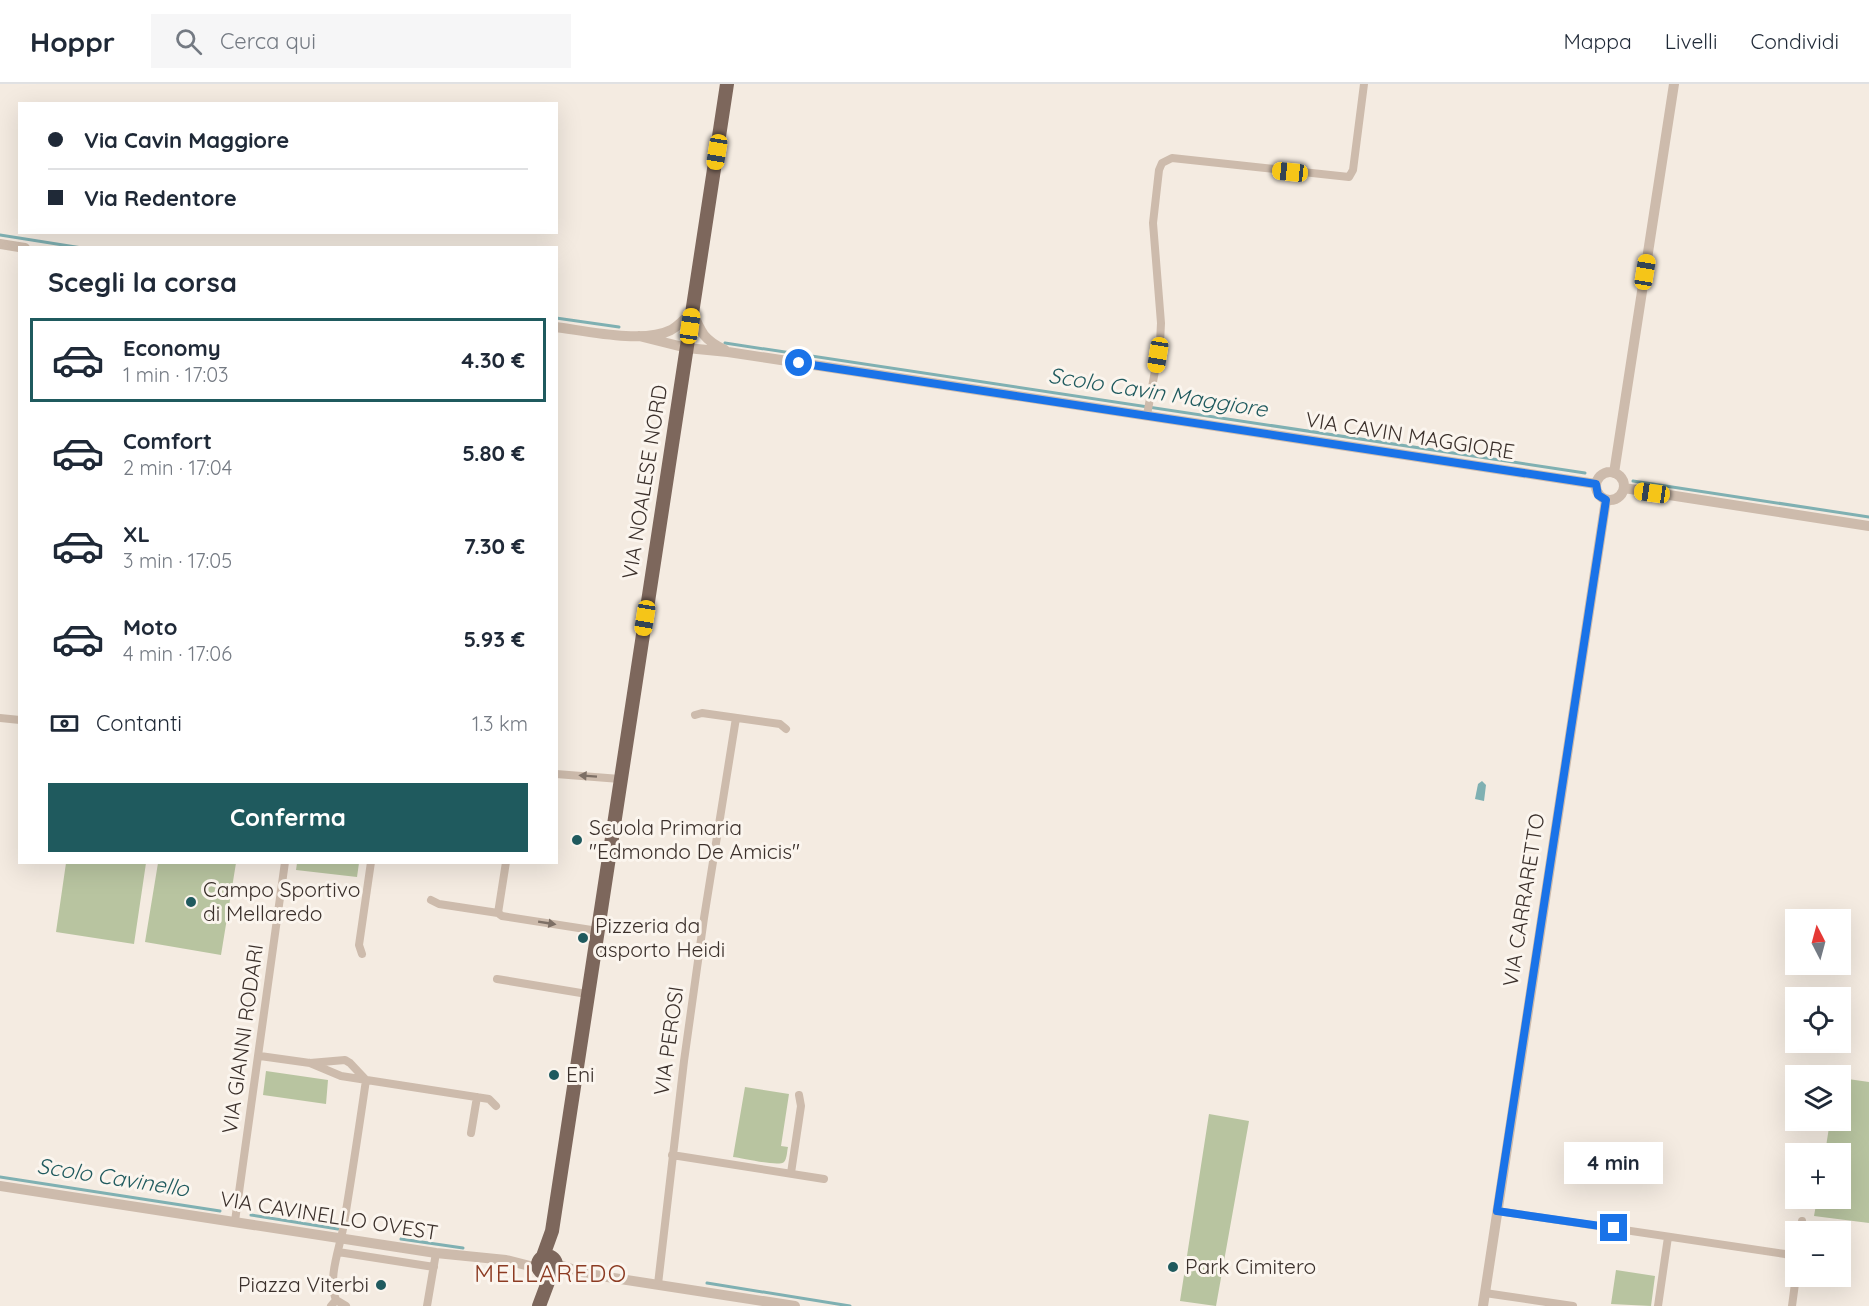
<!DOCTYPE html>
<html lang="it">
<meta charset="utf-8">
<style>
body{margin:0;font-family:Quicksand,sans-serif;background:#f6f6f7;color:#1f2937;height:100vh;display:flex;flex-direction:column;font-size:22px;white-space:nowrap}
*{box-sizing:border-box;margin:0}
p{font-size:20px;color:#747a83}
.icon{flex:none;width:33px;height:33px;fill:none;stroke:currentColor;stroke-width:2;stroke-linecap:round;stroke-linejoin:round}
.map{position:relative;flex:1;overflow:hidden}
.sheet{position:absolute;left:18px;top:162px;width:540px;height:618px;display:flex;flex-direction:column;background:#fff;border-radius:0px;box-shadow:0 6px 24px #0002}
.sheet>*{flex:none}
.hud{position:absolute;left:18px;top:18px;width:540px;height:132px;border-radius:0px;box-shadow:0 6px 24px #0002;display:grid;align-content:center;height:132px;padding:0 30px;background:#fff}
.needle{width:39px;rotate:354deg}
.controls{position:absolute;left:1785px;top:825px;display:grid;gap:12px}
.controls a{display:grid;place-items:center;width:66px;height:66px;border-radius:0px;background:#fff;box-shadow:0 6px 24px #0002;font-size:30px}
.end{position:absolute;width:27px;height:27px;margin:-14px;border:8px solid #1a73e8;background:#fff;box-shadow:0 0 0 3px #fff}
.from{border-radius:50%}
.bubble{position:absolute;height:42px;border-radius:0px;background:#fff;box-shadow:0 6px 24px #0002;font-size:20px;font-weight:700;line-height:42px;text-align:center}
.car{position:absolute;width:18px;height:36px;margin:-18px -9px;border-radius:8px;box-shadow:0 0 4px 2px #0007;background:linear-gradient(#f5c518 24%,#345 0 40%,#f5c518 0 76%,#345 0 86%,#f5c518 0)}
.hud b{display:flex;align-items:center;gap:21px;height:57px;font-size:22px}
.hud b+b{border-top:2px solid #e0e1e3}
.hud i{width:15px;height:15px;background:#1f2937}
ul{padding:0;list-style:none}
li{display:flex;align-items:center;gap:18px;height:84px;margin:0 12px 9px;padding:0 18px;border:3px solid transparent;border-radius:0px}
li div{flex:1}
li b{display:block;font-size:22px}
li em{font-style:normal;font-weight:700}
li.on{border-color:#1f5a5e}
li>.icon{width:54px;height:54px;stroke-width:1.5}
h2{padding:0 30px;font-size:27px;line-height:72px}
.pay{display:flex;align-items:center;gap:15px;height:66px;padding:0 30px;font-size:22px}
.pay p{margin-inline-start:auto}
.cta{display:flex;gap:12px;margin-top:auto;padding:12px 30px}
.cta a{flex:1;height:69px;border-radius:0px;background:#1f5a5e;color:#fff;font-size:24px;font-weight:700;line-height:69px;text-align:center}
header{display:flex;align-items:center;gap:36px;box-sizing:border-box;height:84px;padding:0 30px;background:#fff;border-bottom:2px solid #e0e1e3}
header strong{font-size:28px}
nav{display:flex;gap:33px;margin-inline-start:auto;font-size:21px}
.search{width:420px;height:54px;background:#f6f6f7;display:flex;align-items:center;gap:15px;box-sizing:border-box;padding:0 21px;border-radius:0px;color:#747a83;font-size:22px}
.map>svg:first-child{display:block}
.green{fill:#b8c4a0}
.water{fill:#7fb0b2}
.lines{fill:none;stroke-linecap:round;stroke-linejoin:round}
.stream{stroke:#7fb0b2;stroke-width:3}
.minor{stroke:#cdbbac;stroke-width:8}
.tertiary{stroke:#cdbbac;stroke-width:10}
.primary{stroke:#7d675c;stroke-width:14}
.oneway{fill:#7d6f65}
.route{stroke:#1a73e8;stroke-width:8}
.poi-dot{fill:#1f5a5e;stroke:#fbf5ee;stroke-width:2}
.labels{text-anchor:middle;stroke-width:6;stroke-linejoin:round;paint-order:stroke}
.street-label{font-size:21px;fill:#3b302b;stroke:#fbf5ee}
.poi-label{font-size:21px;fill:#3b302b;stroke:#fbf5ee;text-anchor:start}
.water-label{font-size:22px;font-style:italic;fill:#1f5a5e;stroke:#fbf5ee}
.quarter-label{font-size:24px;letter-spacing:1.5px;fill:#8c3b22;stroke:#fbf5ee}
</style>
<header>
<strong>Hoppr</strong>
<div class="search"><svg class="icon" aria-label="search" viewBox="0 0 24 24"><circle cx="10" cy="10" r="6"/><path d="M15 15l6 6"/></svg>Cerca qui</div>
<nav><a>Mappa</a><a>Livelli</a><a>Condividi</a></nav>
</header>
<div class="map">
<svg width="1869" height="1222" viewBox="0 0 1869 1222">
<rect width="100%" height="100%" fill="#f4ebe1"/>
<path class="green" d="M66,779h80l-12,81 -78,-12z
M158,779h78l-15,92 -76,-13z
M297,779h62l-2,14 -61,-7z
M266,987l62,9 -2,24 -63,-9z
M1841,994l28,4v141l-55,-7 3,-17 23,-1v-44l-15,-1 5,-32 10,-1z
M745,1003l44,7 -8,52 7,1c-1,4 -1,12 -4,15 -5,5 -42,-4 -51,-5z
M1209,1030l40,7 -33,185 -36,-5z
M1616,1186l39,6 -4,30 -40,-2z"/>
<path class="water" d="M1482,697l4,4 -2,16 -9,-2 3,-15z"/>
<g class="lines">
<path class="stream" d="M0,151l82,13
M556,234l63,9
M725,259l860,130
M1633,397l236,36
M0,1093l220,34
M251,1131l87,14
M401,1155l62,9
M707,1199l143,23"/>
<path class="minor" d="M1147,331l13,-72 1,-20 -8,-100 6,-53 3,-7 10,-5 177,19 4,-7 11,-86
M695,631l7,-2 78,11 6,5
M0,634l20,2
M556,690l64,5
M431,816l8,4 59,9 4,3 96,15
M498,829l8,-51
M362,870l-3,-9 12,-83
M497,895l90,15
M260,972l50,7 35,-3 5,3 16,17
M310,979l31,13 148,23 7,7
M471,1049l6,-36
M672,1071l152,24
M791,1089l10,-67 -2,-11
M1497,1127l288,43 10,4
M235,1137l50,-359
M1801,1148l1,-11
M338,1168l96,15
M658,1200l26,-223 20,-143 32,-200
M1485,1209l88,13
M336,1216l10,6
M331,1222l5,-6c-9,-24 5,-54 8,-77 8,-48 15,-95 22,-143
M427,1222l9,-53
M1658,1222l10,-69
M1792,1222l4,-30"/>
<path class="tertiary" d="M0,160l25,4
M556,243c30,4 88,17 115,3 9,-5 15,-12 21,-19 9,22 12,29 33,39
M639,252l48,12 41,4 868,132
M1596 402a14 14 0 1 1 28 0a14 14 0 1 1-28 0Z
M1614,389l60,-389
M1624,404l245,38
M0,1102l436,67 70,7 32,8
M556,1180l32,10 207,32
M1483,1222l123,-806"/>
<path class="primary" d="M538 1181a9 9 0 1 1 18 0a9 9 0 1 1-18 0Z
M543,1172l9,-25 175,-1147
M539,1222l12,-32"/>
</g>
<defs><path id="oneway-solid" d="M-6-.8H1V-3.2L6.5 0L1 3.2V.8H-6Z" transform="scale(1.5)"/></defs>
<g class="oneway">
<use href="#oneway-solid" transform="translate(588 692) rotate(-176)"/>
<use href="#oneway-solid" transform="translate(547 839) rotate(9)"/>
</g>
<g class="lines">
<path class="route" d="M799,279l797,121 2,11 8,5 -109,711 117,17"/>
</g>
<g class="poi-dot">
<circle cx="577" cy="756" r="6"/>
<circle cx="191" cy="818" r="6"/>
<circle cx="583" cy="854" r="6"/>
<circle cx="554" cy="991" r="6"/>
<circle cx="1173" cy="1183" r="6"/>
<circle cx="381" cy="1201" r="6"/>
</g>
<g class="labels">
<g class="street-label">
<text transform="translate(1410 352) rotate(9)" y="7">VIA CAVIN MAGGIORE</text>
<text transform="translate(645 398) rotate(-81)" y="7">VIA NOALESE NORD</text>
<text transform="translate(1524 816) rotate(-81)" y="7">VIA CARRARETTO</text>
<text transform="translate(243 955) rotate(-82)" y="7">VIA GIANNI RODARI</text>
<text transform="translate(669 957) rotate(-82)" y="7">VIA PEROSI</text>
<text transform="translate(329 1132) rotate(9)" y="7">VIA CAVINELLO OVEST</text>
</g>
<g class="poi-label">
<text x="589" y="751">Scuola Primaria<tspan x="589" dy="24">"Edmondo De Amicis"</tspan></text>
<text x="203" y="813">Campo Sportivo<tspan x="203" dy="24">di Mellaredo</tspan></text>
<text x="595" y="849">Pizzeria da<tspan x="595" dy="24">asporto Heidi</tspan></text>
<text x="566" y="998">Eni</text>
<text x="1185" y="1190">Park Cimitero</text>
<text x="369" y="1208" text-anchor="end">Piazza Viterbi</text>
</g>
<g class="water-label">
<text transform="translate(1158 308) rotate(9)" y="8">Scolo Cavin Maggiore</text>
<text transform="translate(113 1093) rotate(9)" y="8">Scolo Cavinello</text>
</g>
<g class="quarter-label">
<text x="551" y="1198">MELLAREDO</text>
</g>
</g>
</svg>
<div class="controls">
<a><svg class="needle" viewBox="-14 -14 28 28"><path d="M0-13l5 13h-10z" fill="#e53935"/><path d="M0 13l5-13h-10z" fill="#747a83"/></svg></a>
<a><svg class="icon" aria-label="locate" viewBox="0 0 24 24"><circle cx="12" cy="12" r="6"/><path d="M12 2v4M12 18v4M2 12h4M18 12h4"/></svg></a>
<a><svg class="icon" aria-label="layers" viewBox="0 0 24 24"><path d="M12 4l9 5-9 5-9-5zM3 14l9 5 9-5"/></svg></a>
<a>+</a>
<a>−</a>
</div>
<i class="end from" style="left:799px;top:279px"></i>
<i class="end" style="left:1614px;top:1144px"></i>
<div class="bubble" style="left:1564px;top:1058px;width:99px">4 min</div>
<i class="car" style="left:717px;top:68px;rotate:189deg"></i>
<i class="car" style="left:1290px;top:88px;rotate:276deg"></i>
<i class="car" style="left:1645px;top:188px;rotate:9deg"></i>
<i class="car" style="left:690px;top:242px;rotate:8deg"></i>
<i class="car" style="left:1158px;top:271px;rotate:189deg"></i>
<i class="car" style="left:1652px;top:409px;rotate:278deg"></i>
<i class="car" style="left:645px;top:534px;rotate:189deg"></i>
<div class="hud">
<b><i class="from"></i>Via Cavin Maggiore</b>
<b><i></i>Via Redentore</b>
</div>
<section class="sheet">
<h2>Scegli la corsa</h2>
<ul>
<li class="on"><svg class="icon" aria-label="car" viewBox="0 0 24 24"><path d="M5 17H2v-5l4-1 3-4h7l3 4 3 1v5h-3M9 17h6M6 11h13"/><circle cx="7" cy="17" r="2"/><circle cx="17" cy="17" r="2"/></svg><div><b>Economy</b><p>1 min · 17:03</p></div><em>4.30 €</em></li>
<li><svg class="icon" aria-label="car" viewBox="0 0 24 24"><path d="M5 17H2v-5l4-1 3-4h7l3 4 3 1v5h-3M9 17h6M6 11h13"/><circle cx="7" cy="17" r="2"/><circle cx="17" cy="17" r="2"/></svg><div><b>Comfort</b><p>2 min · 17:04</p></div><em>5.80 €</em></li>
<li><svg class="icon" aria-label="car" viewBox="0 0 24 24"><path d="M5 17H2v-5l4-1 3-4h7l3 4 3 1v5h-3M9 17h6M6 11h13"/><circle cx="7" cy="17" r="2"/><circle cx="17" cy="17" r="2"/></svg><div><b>XL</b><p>3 min · 17:05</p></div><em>7.30 €</em></li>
<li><svg class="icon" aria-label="car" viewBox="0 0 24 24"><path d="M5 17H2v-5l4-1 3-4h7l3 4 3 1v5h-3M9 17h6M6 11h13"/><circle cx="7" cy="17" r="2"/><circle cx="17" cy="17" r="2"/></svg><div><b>Moto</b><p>4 min · 17:06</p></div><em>5.93 €</em></li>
</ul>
<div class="pay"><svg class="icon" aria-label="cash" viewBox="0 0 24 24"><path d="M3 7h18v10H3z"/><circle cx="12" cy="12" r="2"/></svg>Contanti<p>1.3 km</p></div>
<div class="cta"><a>Conferma</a></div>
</section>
</div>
